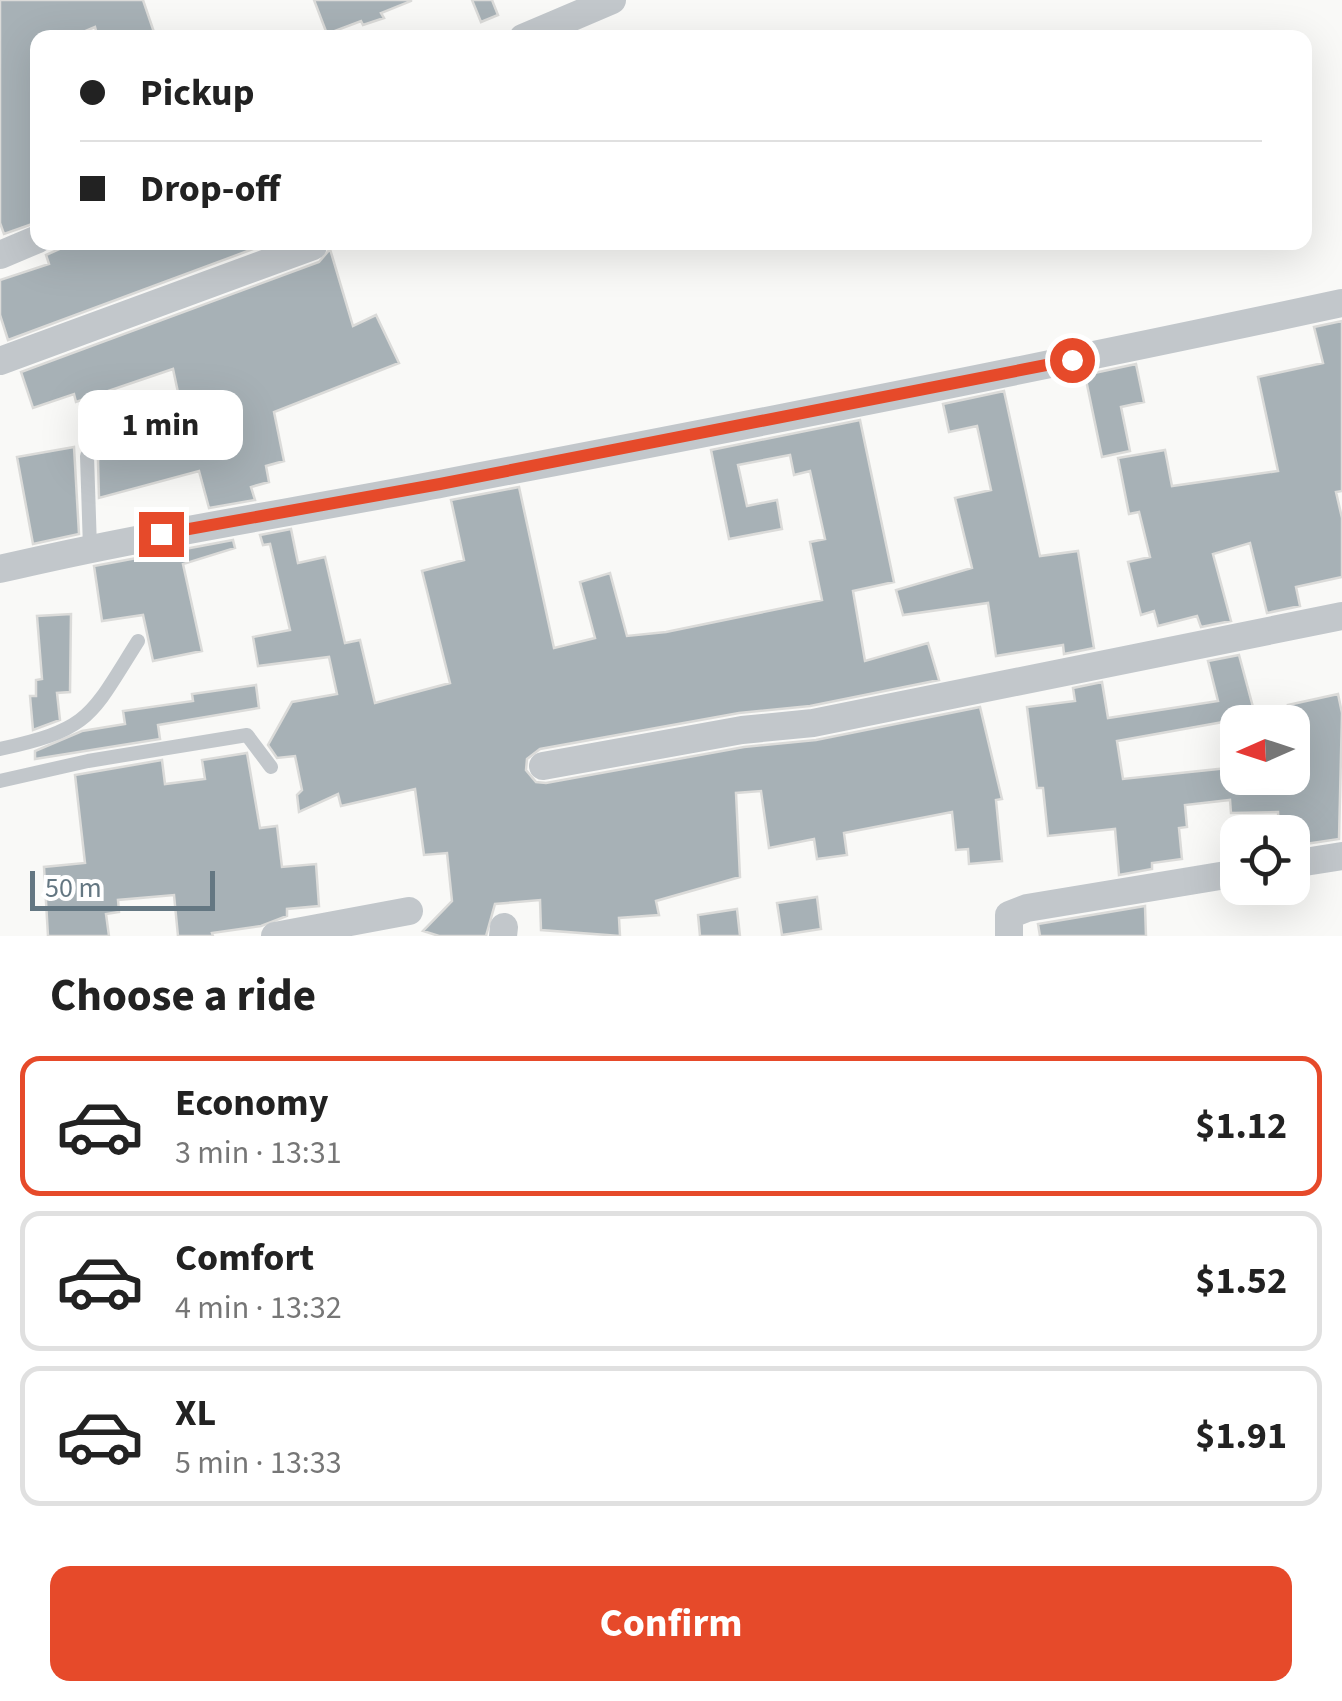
<!DOCTYPE html>
<meta charset="utf-8">
<style>
body{margin:0;font-family:"Source Sans 3",sans-serif;background:#f2f2f2;color:#222;height:100vh;display:flex;flex-direction:column;font-size:38px;white-space:nowrap}
*{box-sizing:border-box;margin:0}
p{font-size:32px;color:#767676}
.icon{flex:none;width:55px;height:55px;fill:none;stroke:currentColor;stroke-width:2;stroke-linecap:round;stroke-linejoin:round}
.map{position:relative;height:936px;overflow:hidden}
.sheet{display:flex;flex-direction:column;background:#fff;flex:1}
.sheet>*{flex:none}
.banner{position:absolute;left:30px;top:30px;width:1282px;height:220px;border-radius:20px;box-shadow:0 10px 40px #0002;display:grid;align-content:center;height:220px;padding:0 50px;background:#fff}
.needle{width:65px;rotate:267deg}
.controls{position:absolute;left:1220px;top:705px;display:grid;gap:20px}
.controls a{display:grid;place-items:center;width:90px;height:90px;border-radius:20px;background:#fff;box-shadow:0 10px 40px #0002;font-size:50px}
.scale{position:absolute;left:30px;bottom:25px;width:185px;box-sizing:border-box;padding-left:10px;border:5px solid #647782;border-top:0;font-size:28px;line-height:35px;white-space:nowrap;color:#647782;-webkit-text-stroke:8px #fff;paint-order:stroke}
.end{position:absolute;width:45px;height:45px;margin:-22px;border:12px solid #e64a2a;background:#fff;box-shadow:0 0 0 5px #fff}
.from{border-radius:50%}
.bubble{position:absolute;height:70px;border-radius:20px;background:#fff;box-shadow:0 10px 40px #0002;font-size:32px;font-weight:700;line-height:70px;text-align:center}
.banner b{display:flex;align-items:center;gap:35px;height:95px;font-size:38px}
.banner b+b{border-top:2px solid #e0e0e0}
.banner i{width:25px;height:25px;background:#222}
ul{padding:0;list-style:none}
li{display:flex;align-items:center;gap:30px;height:140px;margin:0 20px 15px;padding:0 30px;border:5px solid #e0e0e0;border-radius:20px}
li div{flex:1}
li b{display:block;font-size:38px}
li em{font-style:normal;font-weight:700}
li.active{border-color:#e64a2a}
li>.icon{width:90px;height:90px;stroke-width:1.5}
h2{padding:0 50px;font-size:45px;line-height:120px}
.cta{display:flex;gap:20px;margin-top:auto;padding:20px 50px}
.cta a{flex:1;height:115px;border-radius:20px;background:#e64a2a;color:#fff;font-size:40px;font-weight:700;line-height:115px;text-align:center}
.map>svg:first-child{display:block}
.building{fill:#a7b1b6;stroke:#dbdbd9;stroke-width:2.5}
.lines{fill:none;stroke-linecap:round;stroke-linejoin:round}
.lane{stroke:#c2c7cb;stroke-width:14}
.street{stroke:#c2c7cb;stroke-width:28}
.route{stroke:#e64a2a;stroke-width:12}
</style>
<div class="map">
<svg width="1342" height="936" viewBox="0 0 1342 936">
<rect width="100%" height="100%" fill="#f9f9f7"/>
<path class="building" d="M0,0h143l13,38h-58l-3,-11 -26,11h-31v184l-34,12 -4,-11z
M314,0h97v1l-30,12 3,5 -21,7 -2,-4 -34,13z
M472,0h20l6,15 -17,7z
M75,242h197l-264,98 -8,-25v-35l49,-16 -3,-9z
M330,249l23,77 23,-11 23,48 -125,49 10,49 -18,5 3,16 -18,5 4,13 -46,8 -10,-37 -100,27 -1,-38 4,-4 84,-23 -4,-16 7,-13 -10,-7 -6,-28 -97,33 -2,-8 -41,14 -12,-36 298,-110z
M1342,321v170l-6,1 6,26v59l-46,10 4,19 -33,7 -17,-70 -37,11 18,67 -30,6 -4,-11 -39,10 -4,-15 -13,4 -13,-53 22,-5 -11,-45 -10,2 -11,-56 47,-8 7,36 106,-15 -20,-94 65,-14 -9,-36z
M1136,364l8,38 -23,5 9,44 -28,6 -17,-82z
M1004,391l36,165 38,-5 16,97 -30,6 -1,-9 -67,11 -8,-53 -85,12 -7,-25 76,-22 -17,-70 36,-8 -14,-64 -28,6 -6,-28z
M860,420l34,162 -41,9 12,70 63,-18 11,37 -129,26 -71,7 -199,36 -13,10 -1,11 10,12 10,1 198,-36 72,-7 164,-33 22,92 -6,1 6,61 -33,3 -1,-15 -12,1 -4,-38 -108,21 3,22 -30,4 -3,-20 -45,9 -8,-57 -25,2 4,84 -84,24 3,14 -40,3 1,18 -79,-6 -1,-30 -45,4 -9,32h-47l-16,-5 29,-30 -5,-48 -23,2 -9,-66 -74,17 -3,-12 -39,18 -2,-17 5,-5 -7,-34 -18,2 -9,-13 24,-43 45,-8 -8,-37 -71,9 -5,-29 37,-7 -20,-86 -7,1 -3,-10 31,-6 7,34 27,-6 20,86 15,-3 15,63 75,-20 -28,-112 42,-11 -13,-60 68,-13 35,161 41,-10 -15,-56 30,-9 17,63 39,-4 156,-32 -12,-58 15,-3 -15,-68 -16,4 -4,-20 -52,10 9,41 30,-6 5,29 -53,10 -18,-89z
M74,447l5,87 -46,10 -16,-87z
M233,540l2,8 -52,16 19,87 -49,10 -10,-46 -41,6 -8,-55z
M71,614l-1,78 -13,1 3,27 -27,10 -3,-34h6v-16l6,-1 -5,-63z
M1239,655l18,67h-34l-106,19 6,38 115,-12v11h54l4,-37 -8,-36 50,-11 4,19 -3,126 -47,7v-14h-13l-1,-20 -47,1 -1,-13 -45,5 2,22 -8,1 3,31 -30,4v6l-33,6 -4,-46 -67,7 -5,-48h-6l-10,-81 48,-6 -2,-13 29,-6 6,36 110,-17 -10,-40z
M256,685l3,23 -101,17 2,14 -125,20v-8l47,-20 43,-7 -2,-13 70,-10 -1,-7z
M247,753l13,75 17,-2 5,41 34,-3 3,42 -32,3v7l-26,10 -49,7 1,3h-35l-4,-41 -56,5 1,12 -13,2 3,22h-61l-4,-69 41,-4 -10,-88 87,-15 3,24 40,-5 -3,-19z
M817,897l4,32 -39,6 -5,-32z
M1145,906l1,30h-106l-2,-12z
M737,909l3,27h-40l-2,-21z"/>
<g class="lines">
<path class="lane" d="M90,548l-3,-92 16,-16 76,-33
M0,749c91,-20 90,-32 138,-108
M0,781l88,-20 159,-26 24,32"/>
<path class="street" d="M523,38l89,-38
M0,255l38,-16
M0,361l313,-115
M0,569c148,-35 297,-57 445,-86 300,-57 599,-116 897,-180
M543,766l199,-36 71,-7 529,-107
M1292,864l50,-8
M275,936l134,-25
M503,936l1,-9
M1009,936v-21l18,-7 211,-35"/>
</g>
<g class="lines">
<path class="route" d="M161,534l279,-50 632,-124"/>
</g>
</svg>
<div class="controls">
<a><svg class="needle" viewBox="-14 -14 28 28"><path d="M0-13l5 13h-10z" fill="#e53935"/><path d="M0 13l5-13h-10z" fill="#767676"/></svg></a>
<a><svg class="icon" aria-label="locate" viewBox="0 0 24 24"><circle cx="12" cy="12" r="6"/><path d="M12 2v4M12 18v4M2 12h4M18 12h4"/></svg></a>
</div>
<div class="scale">50 m</div>
<i class="end from" style="left:1072px;top:360px"></i>
<i class="end" style="left:161px;top:534px"></i>
<div class="bubble" style="left:78px;top:390px;width:165px">1 min</div>
<div class="banner">
<b><i class="from"></i>Pickup</b>
<b><i></i>Drop-off</b>
</div>
</div>
<section class="sheet">
<h2>Choose a ride</h2>
<ul>
<li class="active"><svg class="icon" aria-label="car" viewBox="0 0 24 24"><path d="M5 17H2v-5l4-1 3-4h7l3 4 3 1v5h-3M9 17h6M6 11h13"/><circle cx="7" cy="17" r="2"/><circle cx="17" cy="17" r="2"/></svg><div><b>Economy</b><p>3 min · 13:31</p></div><em>$1.12</em></li>
<li><svg class="icon" aria-label="car" viewBox="0 0 24 24"><path d="M5 17H2v-5l4-1 3-4h7l3 4 3 1v5h-3M9 17h6M6 11h13"/><circle cx="7" cy="17" r="2"/><circle cx="17" cy="17" r="2"/></svg><div><b>Comfort</b><p>4 min · 13:32</p></div><em>$1.52</em></li>
<li><svg class="icon" aria-label="car" viewBox="0 0 24 24"><path d="M5 17H2v-5l4-1 3-4h7l3 4 3 1v5h-3M9 17h6M6 11h13"/><circle cx="7" cy="17" r="2"/><circle cx="17" cy="17" r="2"/></svg><div><b>XL</b><p>5 min · 13:33</p></div><em>$1.91</em></li>
</ul>
<div class="cta"><a>Confirm</a></div>
</section>
